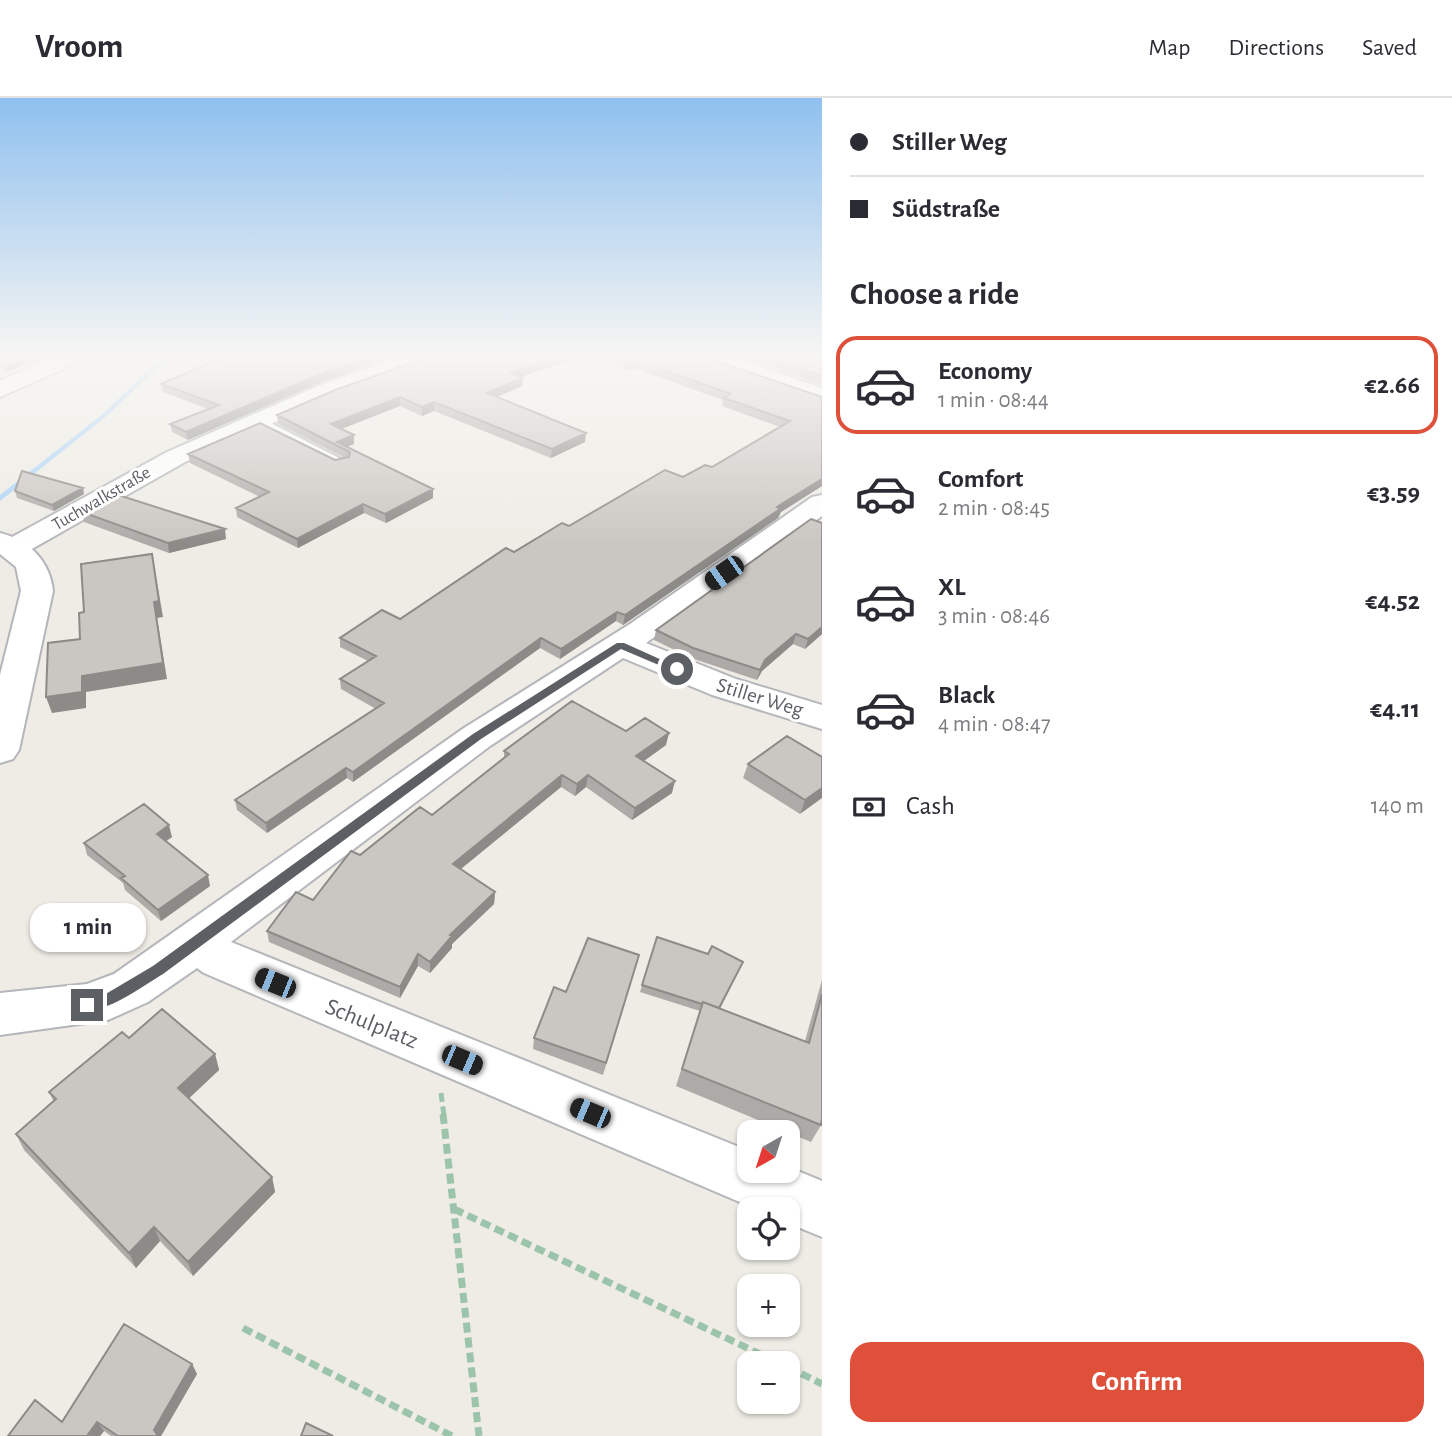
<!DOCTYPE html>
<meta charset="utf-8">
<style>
body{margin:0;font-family:"Alegreya Sans",sans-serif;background:#f2f2f3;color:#2b2b33;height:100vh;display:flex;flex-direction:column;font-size:26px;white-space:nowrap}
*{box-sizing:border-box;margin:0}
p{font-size:23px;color:#7c7c81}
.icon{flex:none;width:38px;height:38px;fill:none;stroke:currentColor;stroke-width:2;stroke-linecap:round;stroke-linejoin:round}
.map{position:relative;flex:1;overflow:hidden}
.sheet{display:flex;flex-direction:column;background:#fff;width:630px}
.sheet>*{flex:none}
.hud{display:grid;align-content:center;height:154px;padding:0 28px;background:#fff}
.needle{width:46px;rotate:219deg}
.controls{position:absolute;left:737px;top:1022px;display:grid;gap:14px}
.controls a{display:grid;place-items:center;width:63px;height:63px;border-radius:14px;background:#fff;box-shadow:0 2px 5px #0004;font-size:35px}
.end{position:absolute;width:32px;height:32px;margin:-16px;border:9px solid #5c5f64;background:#fff;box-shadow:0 0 0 4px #fff}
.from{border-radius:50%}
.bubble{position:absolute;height:49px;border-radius:21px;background:#fff;box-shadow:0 2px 5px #0004;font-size:23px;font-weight:700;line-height:49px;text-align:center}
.car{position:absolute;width:21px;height:42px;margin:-21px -10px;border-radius:9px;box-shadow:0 0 5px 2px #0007;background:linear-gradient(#222 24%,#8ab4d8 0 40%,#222 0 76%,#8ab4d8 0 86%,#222 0)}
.hud b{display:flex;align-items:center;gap:24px;height:66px;font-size:26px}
.hud b+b{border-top:2px solid #e1e1e2}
.hud i{width:18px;height:18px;background:#2b2b33}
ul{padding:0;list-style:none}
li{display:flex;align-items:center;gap:21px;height:98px;margin:0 14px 10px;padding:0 14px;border:4px solid transparent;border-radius:21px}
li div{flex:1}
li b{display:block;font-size:26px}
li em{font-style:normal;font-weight:700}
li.current{border-color:#de503a}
li>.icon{width:63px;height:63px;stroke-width:1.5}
h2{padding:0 28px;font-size:32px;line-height:84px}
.pay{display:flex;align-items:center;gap:18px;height:77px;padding:0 28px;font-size:26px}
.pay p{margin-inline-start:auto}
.button{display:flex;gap:14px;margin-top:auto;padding:14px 28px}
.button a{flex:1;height:80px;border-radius:21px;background:#de503a;color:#fff;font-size:28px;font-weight:700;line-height:80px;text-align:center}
header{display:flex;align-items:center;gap:42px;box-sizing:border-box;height:98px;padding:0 35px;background:#fff;border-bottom:2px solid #e1e1e2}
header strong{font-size:33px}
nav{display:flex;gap:38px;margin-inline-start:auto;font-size:24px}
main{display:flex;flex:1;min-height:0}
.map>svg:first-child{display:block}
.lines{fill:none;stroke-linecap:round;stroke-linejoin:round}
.stream{fill:#a9d2fa;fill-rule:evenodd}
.service-casing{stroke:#b5b6bb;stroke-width:4}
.minor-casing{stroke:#b5b6bb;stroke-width:4}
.tertiary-casing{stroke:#b5b6bb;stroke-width:4}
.path-far1{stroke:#9cc4aa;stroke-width:5;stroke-dasharray:9 4.5;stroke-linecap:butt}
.path{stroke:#9cc4aa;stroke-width:7;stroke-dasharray:10 5;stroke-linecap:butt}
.service{fill:#fff;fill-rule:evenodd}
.minor{fill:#fff;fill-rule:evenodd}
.tertiary{fill:#fff;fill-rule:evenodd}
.wall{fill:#aeaaa7}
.shaded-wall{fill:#8d8b88}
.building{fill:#cac6c2;stroke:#8d8b88;stroke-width:2}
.route{fill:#5c5f64}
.labels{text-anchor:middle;stroke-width:6;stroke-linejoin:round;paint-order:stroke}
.far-street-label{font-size:18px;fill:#5c5f64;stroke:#fff}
.street-label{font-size:21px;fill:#5c5f64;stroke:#fff}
.near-street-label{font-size:24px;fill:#5c5f64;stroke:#fff}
</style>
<header>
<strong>Vroom</strong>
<nav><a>Map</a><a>Directions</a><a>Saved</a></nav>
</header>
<main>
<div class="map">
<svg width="822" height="1338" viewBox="0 0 822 1338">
<rect width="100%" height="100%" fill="#eeece5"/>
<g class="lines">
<path class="stream" d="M163,258h7l-62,59 -108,86v-6l104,-82z"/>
<g class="service-casing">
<path id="service" d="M253,320h8l88,45 -12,3 -84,-42z"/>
</g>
<g class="minor-casing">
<path id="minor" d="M403,258h32l-3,5 -98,35 -149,66 -162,92 -10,3 -13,-6 3,-9 164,-90 151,-66z
M697,258h33l92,32v15l-122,-42z
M822,397v21l-176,127 90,36 86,26v24l-110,-34 -89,-37 -133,88 -259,196 518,209v20h39v-4l34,14v56l-34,-14v-14h-32l-552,-236 -7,-5 -49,34 -40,18 -108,15v-42l87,-9 27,-10 350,-246 166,-104 182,-127z"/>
</g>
<g class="tertiary-casing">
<path id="tertiary" d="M55,258h29l-3,5 -81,36v-16z
M0,435c29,7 50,28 53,58l-34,159 -6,9 -13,4v-88l21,-84 -5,-24 -16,-13z"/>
</g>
<path class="path-far1" d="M441,995l3,23"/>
<path class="path" d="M443,1016l36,322
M454,1111l325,154
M243,1230l209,108
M788,1269l34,17"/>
<use href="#service" class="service"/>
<use href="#minor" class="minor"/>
<use href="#tertiary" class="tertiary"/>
</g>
<path class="wall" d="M0,258h48l-42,16 -6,-4z
M209,258l108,28 -129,56 -16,-8 -2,-8 38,-15 -45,-17 -2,-8 49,-21z
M590,258h112l120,41v89l-41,26 -3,6 -155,107 -7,-4 -56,38 -20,-11 -187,134 -6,-4 -80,55 -30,-23 -2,-10 141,-91 -35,-20 -1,-10 28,-18 -28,-14v-9l60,-19 114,-67 55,-26 114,-49 29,-10 68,-40 -58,-21 1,-6 -89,-32 -6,3z
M739,258h83v29z
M520,280l2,8 -26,11 89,45 -34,16 -117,-47 -12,5 -22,-10 -59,23 13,15 -7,3 86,42v9l-47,25 -22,-10 -66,35 -61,-31 -1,-9 24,-11 -70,-34 -2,-9 147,6 10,-2 -67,-34 -1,-9z
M15,393l69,3 -30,17 -37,-13z
M82,414l144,27 -57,14 -85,-31z
M656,532l166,4 -17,15 -12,-5 -31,27 -5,9 -66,-22 -37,-18z
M626,633l40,14 -22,16 28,32 -40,27 -46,-33 -11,9 -14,-9 -100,82 34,23 -1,12 -42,40v4l-22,25 -12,-7 -18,32 -131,-56 -2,-11 46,-31 47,-45 72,-40 72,-57v-7z
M822,659l-22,57 -57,-36 5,-14z
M172,739l-6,4 44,45 -49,35 -36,-31 -2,-7 -36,-28 -3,-12z
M657,839l51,17 35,8 -23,47 85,32 17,-61v139l-1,6 -10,17 -135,-56 24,-75 -60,-19z
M639,857l-36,120 -70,-26 1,-11z
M129,940l86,16 4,16 -30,28 83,79 3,15 -82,84 -33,-35 -24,27 -112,-118 -8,-16 38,-32 -5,-10z
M192,1266l5,10 -36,62h-50l-7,-5 -4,5h-92l54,-14z"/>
<path class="shaded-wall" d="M32,258h16l-42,16 -1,-6z
M372,258h22l-77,28 -129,56 -2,-8 130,-56z
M561,258h22l-74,25 1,-8z
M635,262l-1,8 -6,3 1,-8z
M523,280l-1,8 -36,16 1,-9z
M400,299v9l-69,27v-9z
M434,304v9l-12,5v-9z
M586,335l-1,9 -34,16 1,-9z
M354,337v9l-11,4 -6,-6z
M822,381v7l-41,26 -3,6 -155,107 2,-10 158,-112z
M83,390l1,6 -30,17 -2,-6z
M433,391v9l-47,25 -1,-9z
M363,406l1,9 -66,35 -1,-9z
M225,431l1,10 -57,14 -1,-10z
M152,456l11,63 -6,1 10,61 -81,13v16l-34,5 -6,-16 36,-21z
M617,514l-1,9 -56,38 1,-10z
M822,529v7l-17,15 3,-10z
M796,536l-3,10 -31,27 -5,9 3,-10 5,-10z
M541,540l-1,10 -187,134v-10z
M669,635l-3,12 -32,23 2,-12z
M346,670l1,10 -80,55 -1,-10z
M562,677l-1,12 -109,89 1,-12z
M588,677l-2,12 -11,9 2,-12z
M675,683l-3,12 -40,27 3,-12z
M822,690v10l-22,16 5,-14z
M169,727l3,12 -12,8 -3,-11z
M208,777l2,11 -49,35 -3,-11z
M495,794l-1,12 -42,40v4l-22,25v-11l20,-27z
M418,856v12l-18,32v-11z
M215,956l4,16 -36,34 -5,-16z
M272,1079l3,15 -82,84 -5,-14z
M154,1129l6,14 -24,27 -7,-15z
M192,1266l5,10 -36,62h-3l-4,-6z
M97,1324l7,9 -4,5h-13z"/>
<path class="building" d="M0,258h32l-27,10 -5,-2z
M209,258h163l-56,20 -130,56 -16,-8 49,-19 -58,-21 56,-24z
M431,258h130l-51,17 13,5 -36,15 99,40 -34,16 -118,-47 -12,5 -22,-10 -69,27 23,11 -17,7 96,47 -48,25 -22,-10 -66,35 -61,-31 33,-16 -81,-38 72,-31 75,37 14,-3 1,-5 -73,-37 58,-25z
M612,258h90l120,41v82l-39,24 -6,4 3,2 -155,106 -8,-3 -56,37 -20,-11 -188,134 -7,-4 -80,55 -31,-23 149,-97 -44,-24 36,-23 -36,-18 42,-28 18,9 106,-71 8,4 48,-29 7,3 96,-56 18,7 22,-12 7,2 78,-46 -66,-23 7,-4 -96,-34 -6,3z
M763,258h59v20z
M22,373l61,17 -31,17 -37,-14z
M115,396l110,35 -57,14 -86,-31z
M811,421l11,4v104l-14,12 -12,-5 -31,26 -5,10 -67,-22 -37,-18z
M152,456l7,47 -5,1 9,61 -81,13v16l-36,5 2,-54 32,-4 -1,-26 5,-1 -3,-48z
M572,603l54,30 19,-13 24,15 -33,23 39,25 -40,27 -47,-33 -11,9 -15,-9 -109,89 42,28 -45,43 2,1 -22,26 -12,-8 -18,33 -133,-56 29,-39 17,8 38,-49 9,4 60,-48 12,8 77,-61 -5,-3z
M787,638l35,21v31l-17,12 -57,-36z
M144,706l25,21 -12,9 51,41 -50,35 -37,-32 4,-2 -41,-33z
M657,839l51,17 4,-8 31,16 -24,46 -16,-6 -1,2 -60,-19z
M588,840l51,17 -33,108 -72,-25 20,-51 12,5z
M822,896v125l-1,6 -139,-56 21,-67 106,41z
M162,911l53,45 -37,34 94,89 -84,85 -34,-35 -25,26 -113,-119 40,-35 -7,-7 73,-60 7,6z
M124,1226l68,40 -38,66 4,6h-40l-21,-14 -10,14h-79l27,-36 27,22z
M306,1325l27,13h-32z"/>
<linearGradient id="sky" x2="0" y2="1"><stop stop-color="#8fc0ef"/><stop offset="0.58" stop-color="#f7f6f3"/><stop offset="1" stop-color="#f7f6f3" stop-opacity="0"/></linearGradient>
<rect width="822" height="446" fill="url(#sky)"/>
<path class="route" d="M617,545h7l58,26 -9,2 -52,-22 -140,90 -318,235c-19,11 -59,42 -81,35v-8l22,-6 49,-29 320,-232z"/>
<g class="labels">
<g class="far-street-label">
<text transform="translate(101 400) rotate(-30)" y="6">Tuchwalkstraße</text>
</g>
<g class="street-label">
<text transform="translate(760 599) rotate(17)" y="7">Stiller Weg</text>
</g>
<g class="near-street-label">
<text transform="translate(372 925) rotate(22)" y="8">Schulplatz</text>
</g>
</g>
</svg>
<div class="controls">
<a><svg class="needle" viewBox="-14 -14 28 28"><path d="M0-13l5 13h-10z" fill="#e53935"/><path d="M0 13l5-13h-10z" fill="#7c7c81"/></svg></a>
<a><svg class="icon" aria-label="locate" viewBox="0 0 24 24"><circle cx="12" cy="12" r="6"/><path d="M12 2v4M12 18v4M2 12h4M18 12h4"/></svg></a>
<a>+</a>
<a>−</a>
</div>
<i class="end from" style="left:677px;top:571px"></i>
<i class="end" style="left:87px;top:907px"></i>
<div class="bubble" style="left:30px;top:805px;width:116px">1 min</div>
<i class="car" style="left:724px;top:475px;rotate:235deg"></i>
<i class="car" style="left:275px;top:885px;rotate:292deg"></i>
<i class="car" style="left:462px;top:962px;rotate:113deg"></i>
<i class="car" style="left:590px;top:1015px;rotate:293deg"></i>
</div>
<section class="sheet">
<div class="hud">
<b><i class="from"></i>Stiller Weg</b>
<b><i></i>Südstraße</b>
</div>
<h2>Choose a ride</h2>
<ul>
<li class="current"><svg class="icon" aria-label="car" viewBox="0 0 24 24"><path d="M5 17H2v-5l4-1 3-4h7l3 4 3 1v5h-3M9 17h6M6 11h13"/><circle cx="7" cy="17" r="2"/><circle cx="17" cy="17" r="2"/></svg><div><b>Economy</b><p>1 min · 08:44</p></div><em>€2.66</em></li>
<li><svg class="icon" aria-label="car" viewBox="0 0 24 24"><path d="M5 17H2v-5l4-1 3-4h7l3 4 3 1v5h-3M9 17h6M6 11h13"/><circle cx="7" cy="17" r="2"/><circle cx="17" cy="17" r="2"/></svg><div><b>Comfort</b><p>2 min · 08:45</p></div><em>€3.59</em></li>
<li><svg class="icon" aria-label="car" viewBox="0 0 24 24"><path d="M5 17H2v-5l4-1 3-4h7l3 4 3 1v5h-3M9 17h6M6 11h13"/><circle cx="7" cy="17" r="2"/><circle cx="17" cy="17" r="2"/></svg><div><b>XL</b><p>3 min · 08:46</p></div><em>€4.52</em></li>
<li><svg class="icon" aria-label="car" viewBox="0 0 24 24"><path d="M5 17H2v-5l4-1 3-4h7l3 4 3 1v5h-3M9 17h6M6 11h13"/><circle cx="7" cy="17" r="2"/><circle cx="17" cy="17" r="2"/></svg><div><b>Black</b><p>4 min · 08:47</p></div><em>€4.11</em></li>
</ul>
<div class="pay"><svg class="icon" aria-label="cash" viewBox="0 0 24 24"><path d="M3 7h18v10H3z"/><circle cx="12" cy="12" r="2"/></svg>Cash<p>140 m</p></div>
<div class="button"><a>Confirm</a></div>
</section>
</main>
